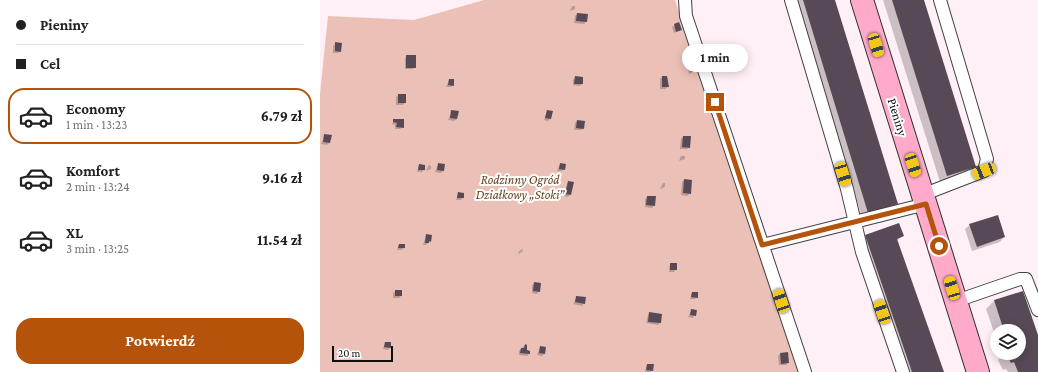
<!DOCTYPE html>
<html lang="pl">
<meta charset="utf-8">
<style>
body{margin:0;font-family:"Crimson Pro",serif;background:#f6f6f6;color:#202124;height:100vh;display:flex;flex-direction:column;font-size:15px;white-space:nowrap}
*{box-sizing:border-box;margin:0}
p{font-size:13px;color:#757577}
.icon{flex:none;width:22px;height:22px;fill:none;stroke:currentColor;stroke-width:2;stroke-linecap:round;stroke-linejoin:round}
.map{position:relative;flex:1;overflow:hidden}
.details{display:flex;flex-direction:column;background:#fff;width:320px}
.details>*{flex:none}
.top-card{display:grid;align-content:center;height:88px;padding:0 16px;background:#fff}
.fabs{position:absolute;left:670px;top:324px;display:grid;gap:8px}
.fabs a{display:grid;place-items:center;width:36px;height:36px;border-radius:50%;background:#fff;box-shadow:0 2px 10px #0003;font-size:20px}
.scale{position:absolute;left:12px;bottom:10px;width:61px;box-sizing:border-box;padding-left:4px;border:2px solid #0e0e0e;border-top:0;font-size:11px;line-height:14px;white-space:nowrap;color:#0e0e0e;-webkit-text-stroke:3px #fff;paint-order:stroke}
.end{position:absolute;width:18px;height:18px;margin:-9px;border:5px solid #b45309;background:#fff;box-shadow:0 0 0 2px #fff}
.from{border-radius:50%}
.bubble{position:absolute;height:28px;border-radius:14px;background:#fff;box-shadow:0 2px 10px #0003;font-size:13px;font-weight:700;line-height:28px;text-align:center}
.car{position:absolute;width:12px;height:24px;margin:-12px -6px;border-radius:5px;box-shadow:0 0 3px 1px #0007;background:linear-gradient(#f5c518 24%,#345 0 40%,#f5c518 0 76%,#345 0 86%,#f5c518 0)}
.top-card b{display:flex;align-items:center;gap:14px;height:38px;font-size:15px}
.top-card b+b{border-top:1px solid #e0e0e0}
.top-card i{width:10px;height:10px;background:#202124}
ul{padding:0;list-style:none}
li{display:flex;align-items:center;gap:12px;height:56px;margin:0 8px 6px;padding:0 8px;border:2px solid transparent;border-radius:16px}
li div{flex:1}
li b{display:block;font-size:15px}
li em{font-style:normal;font-weight:700}
li.on{border-color:#b45309}
li>.icon{width:36px;height:36px;stroke-width:1.5}
.button{display:flex;gap:8px;margin-top:auto;padding:8px 16px}
.button a{flex:1;height:46px;border-radius:16px;background:#b45309;color:#fff;font-size:16px;font-weight:700;line-height:46px;text-align:center}
main{display:flex;flex:1;min-height:0}
.map>svg:first-child{display:block}
.green{fill:#ebc1b7}
.shadow{fill:#0003}
.building{fill:#574a56}
.lines{fill:none;stroke-linecap:round;stroke-linejoin:round}
.lane-casing{stroke:#414141;stroke-width:14}
.secondary-casing{stroke:#303030;stroke-width:24}
.lane{stroke:#fff;stroke-width:12}
.secondary{stroke:#ffaacb;stroke-width:22}
.route{stroke:#b45309;stroke-width:5}
.labels{text-anchor:middle;stroke-width:4;stroke-linejoin:round;paint-order:stroke}
.street-label{font-size:13px;fill:#0e0e0e;stroke:#fff}
.park-label{font-size:13px;font-style:italic;fill:#69431b;stroke:#fff}
</style>
<main>
<section class="details">
<div class="top-card">
<b><i class="from"></i>Pieniny</b>
<b><i></i>Cel</b>
</div>
<ul>
<li class="on"><svg class="icon" aria-label="car" viewBox="0 0 24 24"><path d="M5 17H2v-5l4-1 3-4h7l3 4 3 1v5h-3M9 17h6M6 11h13"/><circle cx="7" cy="17" r="2"/><circle cx="17" cy="17" r="2"/></svg><div><b>Economy</b><p>1 min · 13:23</p></div><em>6.79 zł</em></li>
<li><svg class="icon" aria-label="car" viewBox="0 0 24 24"><path d="M5 17H2v-5l4-1 3-4h7l3 4 3 1v5h-3M9 17h6M6 11h13"/><circle cx="7" cy="17" r="2"/><circle cx="17" cy="17" r="2"/></svg><div><b>Komfort</b><p>2 min · 13:24</p></div><em>9.16 zł</em></li>
<li><svg class="icon" aria-label="car" viewBox="0 0 24 24"><path d="M5 17H2v-5l4-1 3-4h7l3 4 3 1v5h-3M9 17h6M6 11h13"/><circle cx="7" cy="17" r="2"/><circle cx="17" cy="17" r="2"/></svg><div><b>XL</b><p>3 min · 13:25</p></div><em>11.54 zł</em></li>
</ul>
<div class="button"><a>Potwierdź</a></div>
</section>
<div class="map">
<svg width="718" height="372" viewBox="0 0 718 372">
<rect width="100%" height="100%" fill="#ffeff6"/>
<path class="green" d="M164,0h191l125,372h-480v-278l8,-78 86,4z"/>
<path class="shadow" d="M475,0h39l63,204 -7,6 -28,8z
M563,0h40l52,166 -7,7 -28,9z
M252,6h3v3l-5,2z
M257,14l9,8 -2,2 -10,-1 1,-7z
M359,23l2,6 -7,4 -2,-6z
M16,43l4,8 -2,2h-5v-7z
M87,56l8,11 -2,2h-8v-11z
M370,67l5,4 -6,3 -1,-5z
M342,77l6,10 -3,2h-5v-10z
M255,78l7,6 -2,2 -7,-1v-5z
M129,80l4,5 -2,2h-5z
M79,94l6,9 -2,2h-7v-8z
M132,111l5,8 -3,2 -6,-1z
M227,111l3,8 -2,2 -4,-1z
M74,120l9,7 -3,2h-5v-4l-3,-1z
M257,121l6,7 -2,2h-7l1,-7z
M5,135l4,8 -2,2 -6,-1z
M363,137l6,10 -2,2h-7l1,-10z
M361,156h4v3l-6,2z
M118,164l5,7 -2,2 -6,-1z
M240,164l4,5 -2,2h-5z
M99,165l5,5 -2,2h-5z
M109,165l2,1v3l-5,2z
M364,180l6,13 -3,3 -6,-1 1,-13z
M248,182l2,12 -2,3 -4,-1z
M343,183h2v4l-5,2z
M138,193l5,5 -2,2h-5z
M328,197l6,8 -2,3 -7,-1v-8z
M579,224l3,12 -5,5 46,131h-39l-45,-130 6,-6z
M650,225l34,12 -4,5 -28,9 -7,-22z
M106,235l4,6 -4,4h-3z
M79,245l5,3 -2,2h-5z
M202,249l1,2 -4,3 -1,-2z
M351,264l5,5 -2,3h-5v-5z
M214,283l5,8 -2,3 -5,-1v-7z
M76,291l5,5 -2,2h-6v-5z
M702,292l16,46v34h-30l-2,-3 -3,1 -5,-10 4,-4 -1,-3h18v-22h-22v10l-11,-32 8,-8z
M372,293l5,4 -2,2h-5z
M257,297l7,6 -2,3 -9,-2z
M372,310l4,1 -3,7 -5,-1z
M330,313l10,10 -2,2 -12,-2 2,-8z
M65,343l5,4 -2,3 -5,-1z
M205,345l1,6 3,3 -2,2 -8,-1v-4z
M220,347l4,7 -2,2 -5,-1z
M460,354l8,8 -2,3h-7l-1,-9z
M327,365l5,5 -2,2h-5z"/>
<path class="building" d="M483,0h32l63,204 -30,9z
M572,0h32l52,167 -29,9z
M257,13l11,1 -1,8 -11,-1z
M359,22l3,8 -6,2 -2,-8z
M15,42l7,1 -1,9 -6,-1z
M86,55h10v13h-10z
M374,65l2,6 -5,1 -2,-6z
M255,76l8,1v7h-9z
M342,76h5l2,11h-7z
M129,79h5v7l-6,-1z
M78,94h8v9h-8z
M131,110l8,1 -2,8 -7,-1z
M227,110l6,1 -2,8 -6,-1z
M73,119h11v9l-8,-1 1,-4 -4,-1z
M257,120l8,1 -1,8 -8,-1z
M4,134l8,1 -2,8 -7,-1z
M363,136h8l-1,12 -8,-1z
M118,163l7,1 -1,7 -7,-1z
M240,163l6,1 -1,6 -6,-1z
M99,164l6,1v5h-7z
M364,179l8,1 -1,14 -8,-1z
M248,181l6,1 -3,13 -6,-1z
M138,192l6,1v5h-7z
M327,196h9l-1,10 -9,-1z
M678,215l7,22 -28,10 -8,-23z
M579,223l5,13 -7,3 47,133h-32l-47,-137z
M106,234l6,1 -1,7 -2,-1v2h-4z
M79,244h6v4h-7z
M350,263h7v7h-7z
M214,282l7,1 -1,9 -7,-1z
M75,290h7v6h-7z
M703,291l15,44v37h-20l-4,-10 -3,1 -5,-10h13v-22h-15l-10,-31z
M372,292h6v6l-7,-1z
M256,296l10,1 -1,7 -10,-2z
M371,309l6,1 -1,6 -6,-1z
M329,312l13,2 -1,9 -13,-1z
M65,342h6v6l-7,-1z
M205,344l2,1v5l3,1v3l-10,-1 1,-5h3z
M220,346l6,1 -1,7 -6,-1z
M468,352l1,11 -8,1 -1,-11z
M327,364h7l-1,7 -7,-1z"/>
<g class="lines">
<g class="lane-casing">
<path id="lane" d="M365,0l1,16 119,356
M471,0l56,189 15,63 41,120
M602,195l62,-24 3,-12 -47,-159
M443,245l163,-41
M636,301l64,-22h6l12,31"/>
</g>
<g class="secondary-casing">
<path id="secondary" d="M542,0l116,372"/>
</g>
<use href="#lane" class="lane"/>
<use href="#secondary" class="secondary"/>
</g>
<g class="lines">
<path class="route" d="M395,102l47,143 164,-41 13,42"/>
</g>
<g class="labels">
<g class="street-label">
<text transform="translate(578 117) rotate(73)" y="5">Pieniny</text>
</g>
<g class="park-label">
<text x="200" y="184">Rodzinny Ogród<tspan x="200" dy="15">Działkowy „Stoki”</tspan></text>
</g>
</g>
</svg>
<div class="fabs">
<a><svg class="icon" aria-label="layers" viewBox="0 0 24 24"><path d="M12 4l9 5-9 5-9-5zM3 14l9 5 9-5"/></svg></a>
</div>
<div class="scale">20 m</div>
<i class="end from" style="left:619px;top:246px"></i>
<i class="end" style="left:395px;top:102px"></i>
<div class="bubble" style="left:362px;top:44px;width:66px">1 min</div>
<i class="car" style="left:556px;top:45px;rotate:163deg"></i>
<i class="car" style="left:593px;top:165px;rotate:162deg"></i>
<i class="car" style="left:664px;top:171px;rotate:249deg"></i>
<i class="car" style="left:523px;top:174px;rotate:163deg"></i>
<i class="car" style="left:632px;top:288px;rotate:343deg"></i>
<i class="car" style="left:461px;top:301px;rotate:342deg"></i>
<i class="car" style="left:562px;top:312px;rotate:341deg"></i>
</div>
</main>
